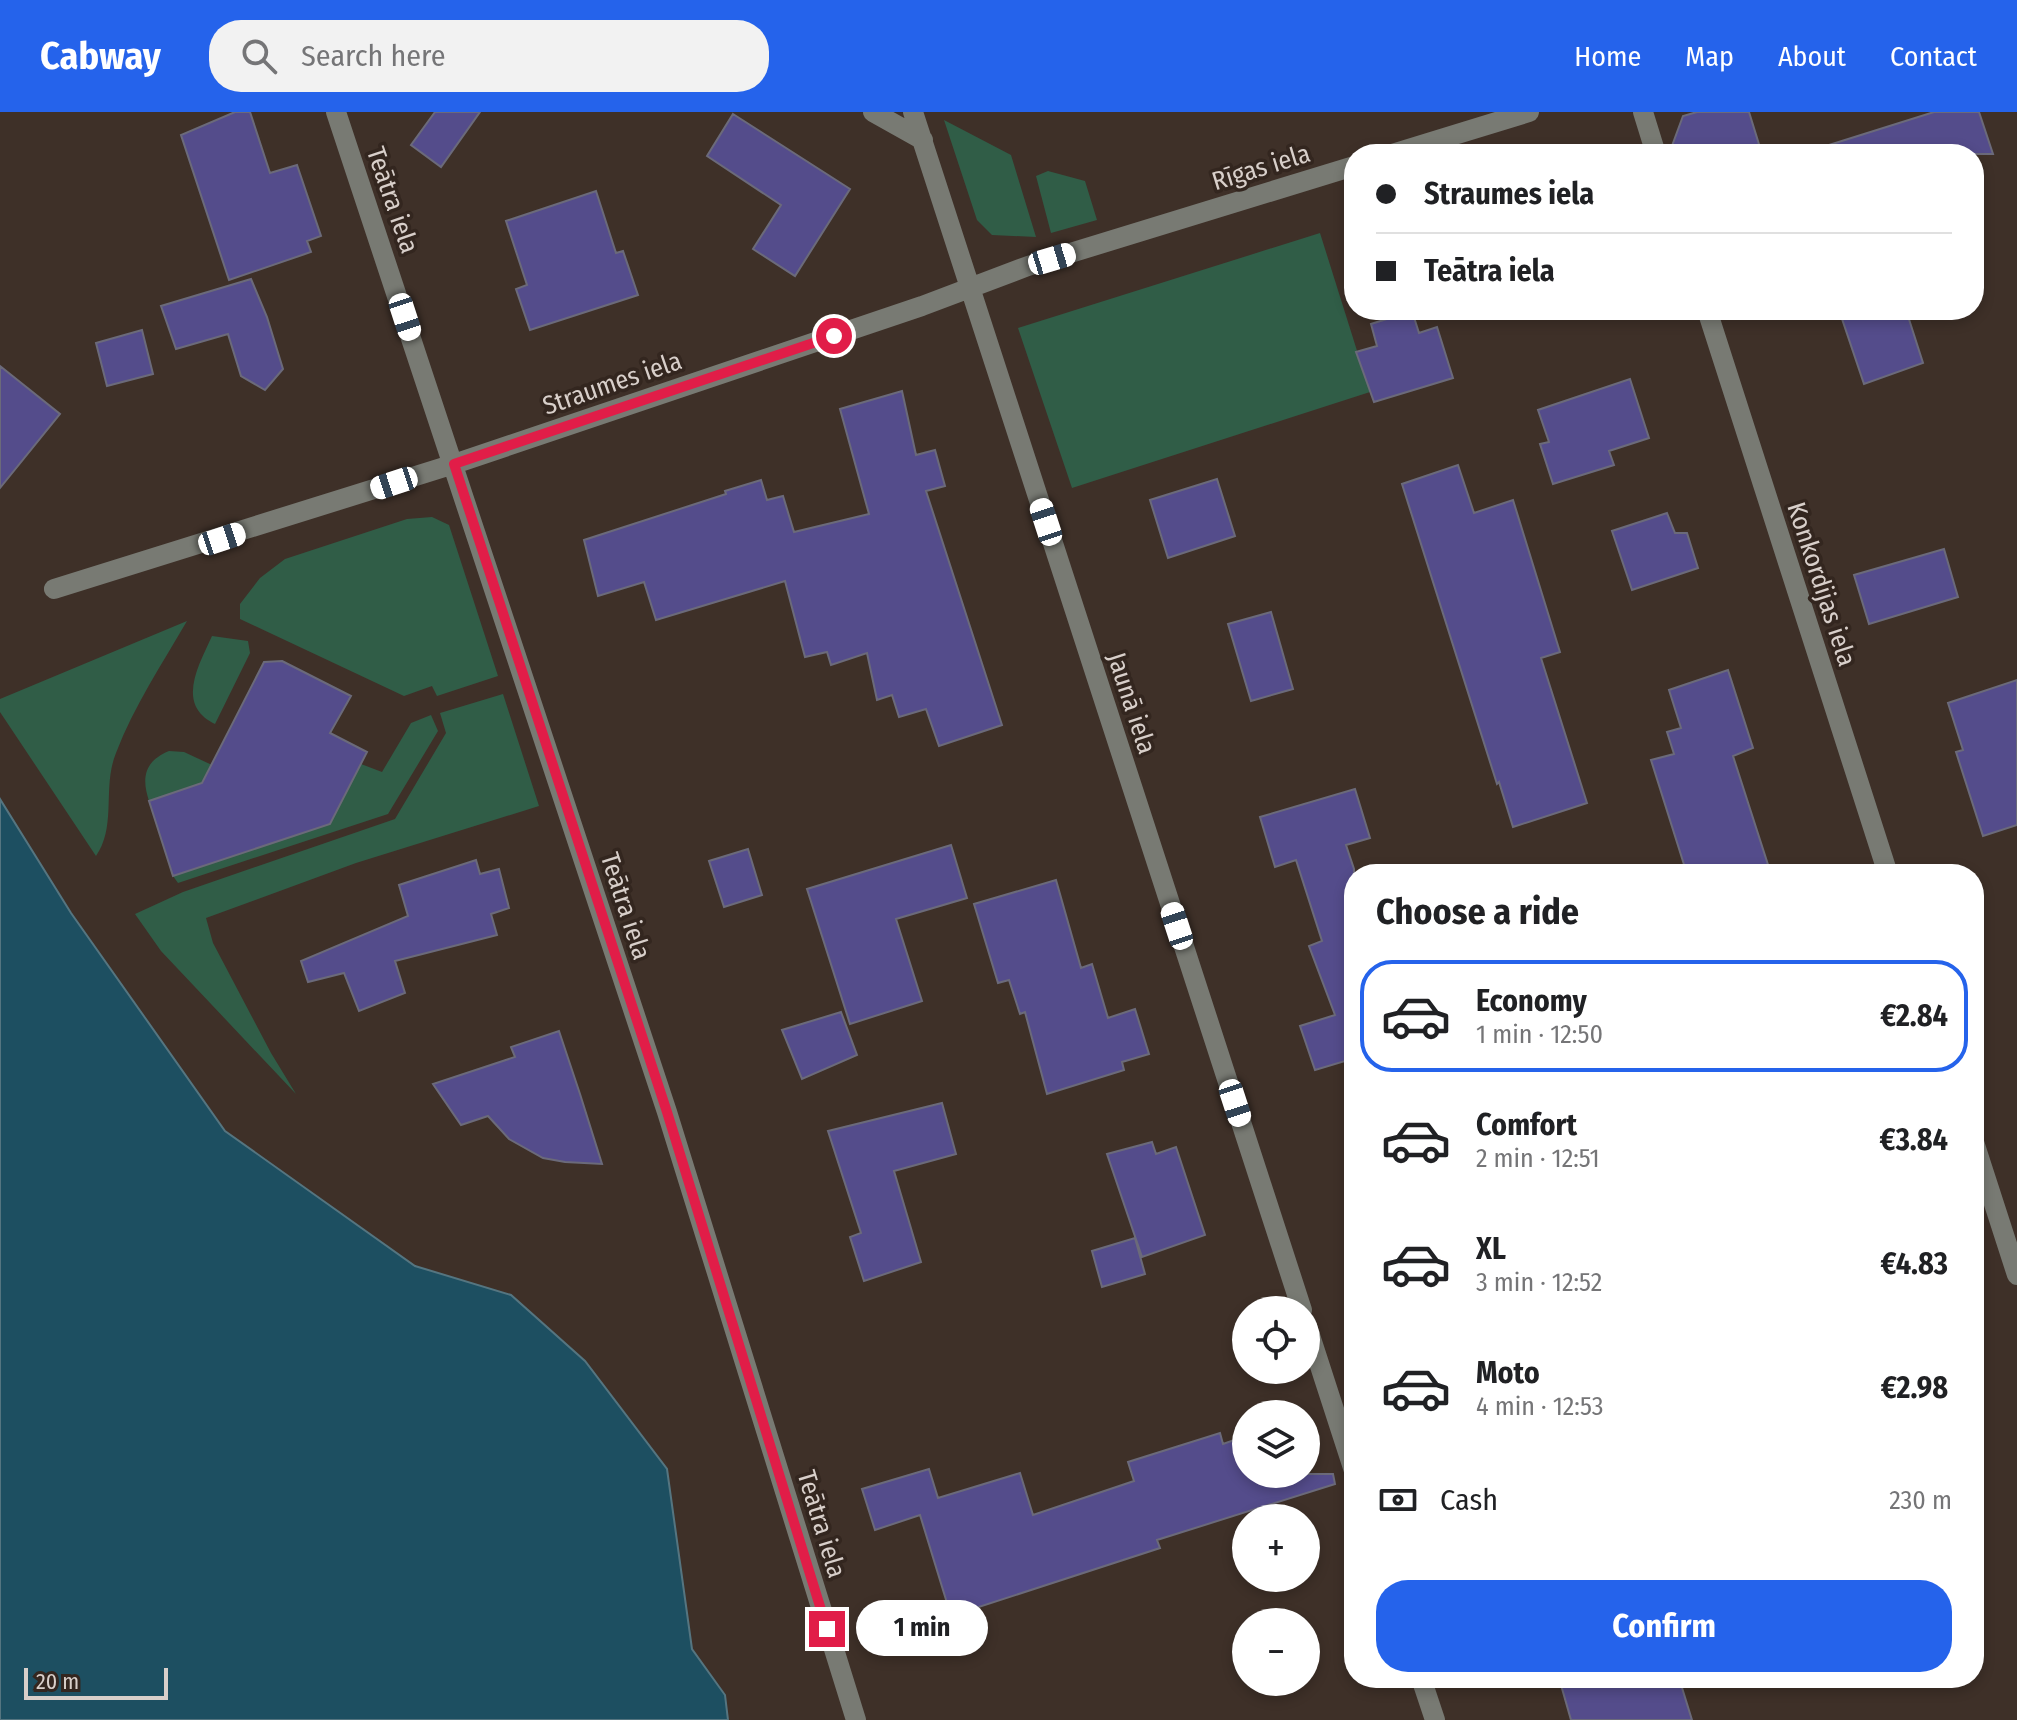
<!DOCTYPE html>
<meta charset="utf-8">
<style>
body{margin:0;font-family:"Fira Sans Condensed",sans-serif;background:#f2f2f2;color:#202124;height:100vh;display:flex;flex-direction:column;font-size:30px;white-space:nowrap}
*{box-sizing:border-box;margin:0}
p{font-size:26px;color:#757577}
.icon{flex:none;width:44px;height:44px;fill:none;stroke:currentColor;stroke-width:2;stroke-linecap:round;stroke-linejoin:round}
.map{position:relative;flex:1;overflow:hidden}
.side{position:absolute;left:1344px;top:752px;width:640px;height:824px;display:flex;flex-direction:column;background:#fff;border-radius:32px;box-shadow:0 4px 12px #0003}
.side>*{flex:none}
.banner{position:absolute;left:1344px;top:32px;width:640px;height:176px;border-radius:32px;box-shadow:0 4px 12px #0003;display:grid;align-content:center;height:176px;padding:0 32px;background:#fff}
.controls{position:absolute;left:1232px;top:1184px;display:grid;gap:16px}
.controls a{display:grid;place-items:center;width:88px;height:88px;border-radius:50%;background:#fff;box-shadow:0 4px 12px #0003;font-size:40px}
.scale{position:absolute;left:24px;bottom:20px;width:144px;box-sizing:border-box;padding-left:8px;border:4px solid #d8cfca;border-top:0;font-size:22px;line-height:28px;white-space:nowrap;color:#d8cfca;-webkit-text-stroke:6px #33261f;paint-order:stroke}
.end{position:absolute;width:36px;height:36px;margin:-18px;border:10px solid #e11d48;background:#fff;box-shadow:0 0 0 4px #fff}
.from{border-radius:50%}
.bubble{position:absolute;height:56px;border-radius:28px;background:#fff;box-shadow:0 4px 12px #0003;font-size:26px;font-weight:700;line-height:56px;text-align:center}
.car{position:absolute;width:24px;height:48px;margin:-24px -12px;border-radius:10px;box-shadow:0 0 6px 2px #0007;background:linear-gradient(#fff 24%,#345 0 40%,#fff 0 76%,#345 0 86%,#fff 0)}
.banner b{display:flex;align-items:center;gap:28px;height:76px;font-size:30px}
.banner b+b{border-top:2px solid #e0e0e0}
.banner i{width:20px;height:20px;background:#202124}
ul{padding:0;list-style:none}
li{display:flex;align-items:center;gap:24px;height:112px;margin:0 16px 12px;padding:0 16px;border:4px solid transparent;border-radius:32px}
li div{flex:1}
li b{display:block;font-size:30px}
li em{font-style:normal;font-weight:700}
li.on{border-color:#2563eb}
li>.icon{width:72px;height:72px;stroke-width:1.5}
h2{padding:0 32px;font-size:36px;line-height:96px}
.pay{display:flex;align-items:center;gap:20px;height:88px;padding:0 32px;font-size:30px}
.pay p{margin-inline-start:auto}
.button{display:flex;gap:16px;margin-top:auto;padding:16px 32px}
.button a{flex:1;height:92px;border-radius:32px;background:#2563eb;color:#fff;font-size:32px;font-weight:700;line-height:92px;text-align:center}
header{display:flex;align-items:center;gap:48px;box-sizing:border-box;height:112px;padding:0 40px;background:#2563eb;color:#fff}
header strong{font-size:38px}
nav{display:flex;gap:44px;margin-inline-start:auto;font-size:28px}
.search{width:560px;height:72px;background:#f2f2f2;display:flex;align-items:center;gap:20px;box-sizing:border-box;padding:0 28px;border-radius:32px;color:#757577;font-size:30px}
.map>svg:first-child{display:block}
.green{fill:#305d47}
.water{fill:#1d4f61;stroke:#557580;stroke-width:2}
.building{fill:#544c8b;stroke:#6b6a7a;stroke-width:2}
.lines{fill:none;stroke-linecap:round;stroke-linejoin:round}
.minor{stroke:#787a73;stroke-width:20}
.route{stroke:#e11d48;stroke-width:10}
.labels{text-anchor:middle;stroke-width:7;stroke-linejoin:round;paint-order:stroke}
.street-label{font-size:26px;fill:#d8cfca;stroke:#33261f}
</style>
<header>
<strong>Cabway</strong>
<div class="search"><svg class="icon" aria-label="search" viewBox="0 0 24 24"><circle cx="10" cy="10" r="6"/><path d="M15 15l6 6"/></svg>Search here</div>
<nav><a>Home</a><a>Map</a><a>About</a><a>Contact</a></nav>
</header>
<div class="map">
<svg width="2017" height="1608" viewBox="0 0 2017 1608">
<rect width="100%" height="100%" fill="#3e3028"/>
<path class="green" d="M944,8l67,35 25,82 -44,-2 -15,-15z
M1048,59l37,10 12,39 -46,13 -15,-57z
M1320,121l50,159 -298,96 -54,-160z
M432,405l17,8 49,151 -61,20 -5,-10 -28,10 -164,-77v-15l20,-26 25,-19 122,-40z
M187,509c-25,43 -53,85 -71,132 -14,34 1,73 -20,103l-96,-144v-13z
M212,524l36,5 2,12 -35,71c-40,-19 -16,-59 -3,-88z
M503,582l36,112 -183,57 -150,55 7,25 58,110 25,41 -135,-143 -26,-37 48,-22 212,-73 51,-86 -6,-20z
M431,603l7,16 -50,83 -210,69 -5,-7 156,-52 32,-60 21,8 29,-49z
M169,639l15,1 28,13 5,13 -68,23c-8,-24 -4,-40 20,-50z"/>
<path class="water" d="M0,687l71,114 154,218 190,135 96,29 74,66 82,108 25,180 33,46 3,25h-728z"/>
<path class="building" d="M235,0h15l20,61 27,-8 24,71 -14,5 4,11 -82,28 -48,-145z
M435,0h45l-39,55 -30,-22z
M1697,0h52l13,42h-93l14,-38z
M1934,0h45l14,42h-163l-1,-9z
M733,2l117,75 -55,87 -42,-27 28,-44 -74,-49z
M596,79l20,62 7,-2 15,44 -108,35 -14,-41 11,-4 -21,-64z
M251,167l16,38 16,52 -18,21 -24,-14 -13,-42 -52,15 -15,-43z
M1839,198h67l17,53 -59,21z
M1412,199l7,22 18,-6 16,51 -79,24 -18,-50 21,-6 -6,-22z
M142,218l11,44 -46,12 -11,-43z
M0,254l60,48 -60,74z
M1630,267l19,59 -40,13 5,14 -61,19 -13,-40 9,-2 -11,-32z
M902,279l14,64 19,-5 10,36 -19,5 76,234 -63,21 -13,-37 -27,8 -7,-22 -15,5 -10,-47 -36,12 -4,-13 -22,5 -20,-76 -129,39 -12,-38 -46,14 -14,-56 142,-46 -1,-3 36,-11 6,20 16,-4 11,36 75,-18 -29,-105z
M1458,353l16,48 39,-13 47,152 -19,6 46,145 -74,24 -14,-45 -2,2 -95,-300z
M1217,367l18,57 -67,22 -18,-58z
M1667,401l8,20h12l11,35 -66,22 -20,-59z
M1944,437l14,48 -89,27 -15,-49z
M1271,500l22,77 -42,12 -23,-77z
M282,549l69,35 -21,37 37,19 -37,72 -157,52 -24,-75 53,-18 62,-121z
M1728,558l25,78 -20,8 38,118h-84l-36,-114 23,-6 -7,-22 14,-4 -12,-38z
M2017,568v145l-34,11 -27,-84 7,-2 -15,-47z
M1355,677l15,49 -24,7 8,24v185l-4,1 2,4 -37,11 -15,-44 35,-11 -26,-69 13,-5 -26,-81 -21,7 -15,-50z
M951,733l16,53 -71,21 26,82 -72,23 -43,-135z
M748,737l14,46 -38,12 -15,-46z
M476,748l4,14 19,-5 10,39 -18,6 6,21 -102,26 10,32 -46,18 -15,-38 -36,9 -7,-21 107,-45 -9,-31z
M1056,768l25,88 11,-4 16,54 27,-9 14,45 -27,8 2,8 -77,24 -22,-82 -5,2 -11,-34 -11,3 -24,-79z
M841,900l16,43 -55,24 -20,-49z
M559,919l21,63 22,70 -37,-2 -22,-4 -34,-19 -21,-23 -27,9 -28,-41 82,-27 -4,-10z
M942,991l14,51 -62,17 27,91 -57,19 -14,-44 11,-4 -33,-102z
M1152,1030l4,12 20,-7 29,88 -63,22 -35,-103z
M1135,1126l10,36 -43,13 -10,-36z
M1220,1321l3,11 23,-8v38h87l2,10 -178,56 3,8 -209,68 -31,-101 -45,15 -13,-41 67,-20 9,29 82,-25 13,42 101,-34 -6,-19z
M1586,1566h93l13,42h-121l-10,-35z"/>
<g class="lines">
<path class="minor" d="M336,0l331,1000 189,608
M873,0l50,28
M913,0l389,1198
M1643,0l13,42
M1392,42l137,-42
M1707,198l181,564
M54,477l400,-125 468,-158 106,-40 326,-100
M1974,1030l43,133
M1306,1211l48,148
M1421,1566l14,42"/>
</g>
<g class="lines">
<path class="route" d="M827,1517l-160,-517 -213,-648 380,-128"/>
</g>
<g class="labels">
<g class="street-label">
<text transform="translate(1261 55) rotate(-17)" y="9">Rīgas iela</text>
<text transform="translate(393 88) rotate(71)" y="9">Teātra iela</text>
<text transform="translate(612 271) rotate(-19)" y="9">Straumes iela</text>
<text transform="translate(1822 472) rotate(72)" y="9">Konkordijas iela</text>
<text transform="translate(1132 591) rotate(72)" y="9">Jaunā iela</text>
<text transform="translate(626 794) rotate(72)" y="9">Teātra iela</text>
<text transform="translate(822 1412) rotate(73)" y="9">Teātra iela</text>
</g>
</g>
</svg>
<div class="controls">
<a><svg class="icon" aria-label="locate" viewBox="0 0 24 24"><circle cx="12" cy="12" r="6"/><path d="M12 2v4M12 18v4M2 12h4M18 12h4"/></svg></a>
<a><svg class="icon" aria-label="layers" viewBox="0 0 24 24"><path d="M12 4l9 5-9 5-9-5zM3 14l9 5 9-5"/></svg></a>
<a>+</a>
<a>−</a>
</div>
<div class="scale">20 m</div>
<i class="end from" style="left:834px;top:224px"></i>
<i class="end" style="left:827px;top:1517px"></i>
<div class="bubble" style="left:856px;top:1488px;width:132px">1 min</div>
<i class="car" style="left:1052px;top:147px;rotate:73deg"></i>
<i class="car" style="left:405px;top:205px;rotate:162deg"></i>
<i class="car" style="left:394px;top:371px;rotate:252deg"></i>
<i class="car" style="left:1046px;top:410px;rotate:342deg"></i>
<i class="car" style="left:222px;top:427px;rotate:72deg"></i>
<i class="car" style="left:1177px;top:814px;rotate:342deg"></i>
<i class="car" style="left:1235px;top:991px;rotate:162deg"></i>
<div class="banner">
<b><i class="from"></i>Straumes iela</b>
<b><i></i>Teātra iela</b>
</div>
<section class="side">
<h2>Choose a ride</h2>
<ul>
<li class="on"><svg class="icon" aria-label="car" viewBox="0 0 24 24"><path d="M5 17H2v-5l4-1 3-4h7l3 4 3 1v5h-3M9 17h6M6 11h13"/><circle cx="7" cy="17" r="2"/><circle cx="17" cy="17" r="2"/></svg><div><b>Economy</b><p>1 min · 12:50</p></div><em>€2.84</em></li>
<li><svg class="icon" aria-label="car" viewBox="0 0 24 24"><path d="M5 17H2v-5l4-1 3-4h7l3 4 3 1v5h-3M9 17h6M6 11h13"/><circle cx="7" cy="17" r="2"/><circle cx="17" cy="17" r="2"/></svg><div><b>Comfort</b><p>2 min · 12:51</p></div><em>€3.84</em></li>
<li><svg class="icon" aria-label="car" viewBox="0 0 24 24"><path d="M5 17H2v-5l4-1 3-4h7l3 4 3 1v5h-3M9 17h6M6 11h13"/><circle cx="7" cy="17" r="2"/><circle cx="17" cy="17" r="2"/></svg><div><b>XL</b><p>3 min · 12:52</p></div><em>€4.83</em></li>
<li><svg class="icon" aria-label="car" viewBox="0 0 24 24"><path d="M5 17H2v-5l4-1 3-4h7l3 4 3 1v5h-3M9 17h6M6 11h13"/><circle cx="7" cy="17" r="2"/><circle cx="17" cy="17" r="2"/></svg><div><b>Moto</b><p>4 min · 12:53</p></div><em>€2.98</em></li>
</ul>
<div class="pay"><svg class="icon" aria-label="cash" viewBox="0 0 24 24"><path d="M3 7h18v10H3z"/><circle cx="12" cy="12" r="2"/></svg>Cash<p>230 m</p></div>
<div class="button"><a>Confirm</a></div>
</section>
</div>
